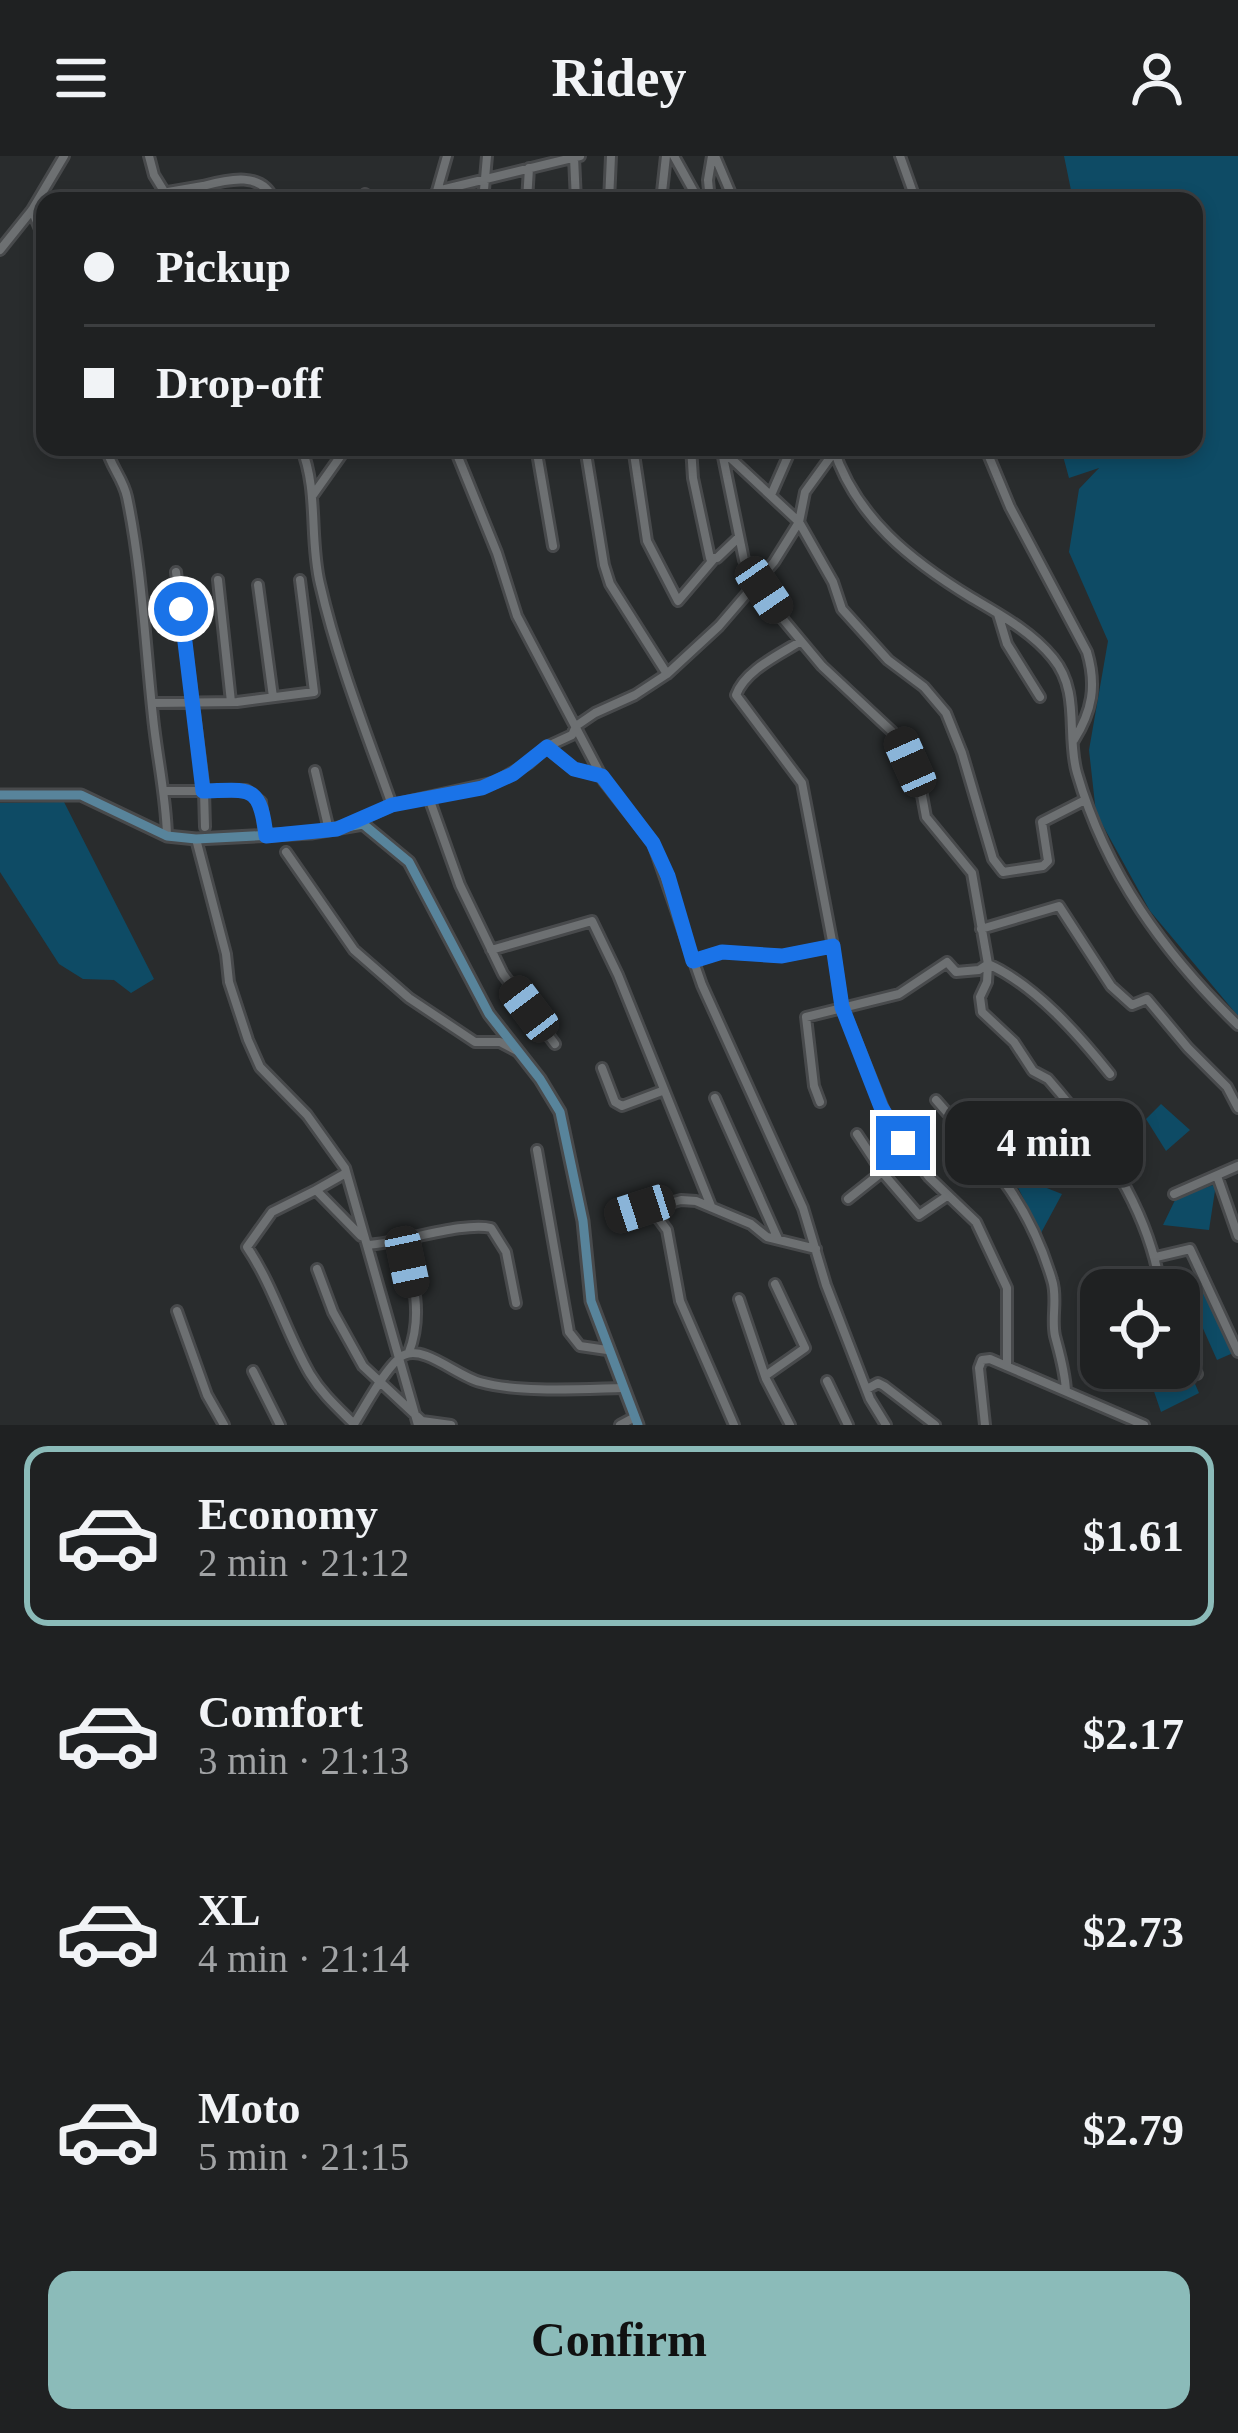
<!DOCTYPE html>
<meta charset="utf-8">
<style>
body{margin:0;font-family:Georgia,serif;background:#2c2e2f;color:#f1f3f6;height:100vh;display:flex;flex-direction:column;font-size:45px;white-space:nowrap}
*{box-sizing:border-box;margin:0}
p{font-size:39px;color:#a1a3a5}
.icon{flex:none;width:66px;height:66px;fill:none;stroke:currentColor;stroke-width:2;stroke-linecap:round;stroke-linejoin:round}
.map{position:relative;height:1269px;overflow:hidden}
.drawer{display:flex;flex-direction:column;background:#1f2122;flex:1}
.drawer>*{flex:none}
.hud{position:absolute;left:36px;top:36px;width:1167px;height:264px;border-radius:24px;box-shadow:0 6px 18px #0003,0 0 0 3px #3c3e40;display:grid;align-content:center;height:264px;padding:0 48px;background:#1f2122}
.buttons{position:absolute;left:1080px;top:1113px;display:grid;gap:24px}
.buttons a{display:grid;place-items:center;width:120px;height:120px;border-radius:24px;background:#1f2122;box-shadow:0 6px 18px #0003,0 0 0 3px #3c3e40;font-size:60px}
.end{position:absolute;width:54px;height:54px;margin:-27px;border:15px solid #1a73e8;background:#fff;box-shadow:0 0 0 6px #fff}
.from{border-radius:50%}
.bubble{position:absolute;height:84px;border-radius:24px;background:#1f2122;box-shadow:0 6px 18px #0003,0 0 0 3px #3c3e40;font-size:39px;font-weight:700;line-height:84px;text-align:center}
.car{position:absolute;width:36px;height:72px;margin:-36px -18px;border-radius:15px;box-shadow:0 0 9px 3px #0007;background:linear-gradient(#222 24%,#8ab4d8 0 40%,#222 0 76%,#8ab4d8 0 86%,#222 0)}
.hud b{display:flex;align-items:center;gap:42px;height:114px;font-size:45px}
.hud b+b{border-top:3px solid #3c3e40}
.hud i{width:30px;height:30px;background:#f1f3f6}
ul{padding:21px 0 0;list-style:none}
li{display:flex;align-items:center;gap:36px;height:180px;margin:0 24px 18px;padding:0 24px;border:6px solid transparent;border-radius:24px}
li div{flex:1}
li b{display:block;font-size:45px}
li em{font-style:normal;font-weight:700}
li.current{border-color:#8bbbb9}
li>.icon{width:108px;height:108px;stroke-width:1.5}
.button{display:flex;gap:24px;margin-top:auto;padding:24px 48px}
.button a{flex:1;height:138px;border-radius:24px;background:#8bbbb9;color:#111;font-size:48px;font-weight:700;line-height:138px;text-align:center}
header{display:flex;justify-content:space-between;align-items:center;height:156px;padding:0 48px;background:#1f2122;font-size:54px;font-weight:700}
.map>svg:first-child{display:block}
.green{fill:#0e4b65}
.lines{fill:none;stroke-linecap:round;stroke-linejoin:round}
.minor-casing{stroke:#484a4c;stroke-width:14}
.major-casing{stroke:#484a4c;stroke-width:15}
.minor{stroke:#6d7072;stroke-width:8}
.major{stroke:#58849b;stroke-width:9}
.route{stroke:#1a73e8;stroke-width:15}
</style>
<header><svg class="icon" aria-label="menu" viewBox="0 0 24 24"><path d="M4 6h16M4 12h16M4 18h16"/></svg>Ridey<svg class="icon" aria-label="person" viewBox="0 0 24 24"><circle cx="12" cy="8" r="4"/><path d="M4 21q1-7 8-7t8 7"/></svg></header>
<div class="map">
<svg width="1238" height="1269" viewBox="0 0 1238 1269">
<rect width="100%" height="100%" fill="#292c2d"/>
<path class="green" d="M1064,0h174v860l-88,-105 -54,-98 -7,-63 19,-109 -39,-89 10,-63 20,-21 -30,10 -6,-22 -12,-2 -2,-7h145v-246h-107l-2,-7 -13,1z
M64,646l90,177 -23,14 -17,-13 -31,-1 -24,-15 -59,-92v-69z
M1161,948l29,26 -24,21 -20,-32z
M1079,973l20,26 -37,26 -20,-27z
M1011,1018l51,20 -21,39z
M1216,1028l-7,46 -46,-5 13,-27z
M1204,1133l29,64 -16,7 -28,-63z
M1179,1191l20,46 -38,19 -15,-44h33z"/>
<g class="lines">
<g class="minor-casing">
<path id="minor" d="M149,0l5,19 16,26
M674,0l25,45
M715,0l19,45
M900,0l16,45
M574,1l2,44
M203,30c26,-7 60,-15 71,15
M437,35l143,-35
M168,36l35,-6 7,15
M363,45l2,-7
M430,45l7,-10 10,-35
M483,45l4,-45
M527,45l2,-33
M609,45l2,-45
M661,45l5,-45
M710,45l-2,-21 4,-24
M32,54l13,31
M0,94l32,-40 32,-54
M106,291c4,19 17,31 21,50 15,72 18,146 26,220 4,40 13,78 14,119
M301,291c18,44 8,91 19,137 17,75 46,148 72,221
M454,291l43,106 20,63 87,165 49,62 49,142 101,223 23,77 44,114 16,26
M536,291l17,99
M585,291l19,118 6,19 57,90
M633,291l14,94 31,60 35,-41
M691,291l2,31 17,80h7l20,-19
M721,291l23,113 38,58 40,48 78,73 21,51 5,27 46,56 16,91c47,21 90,70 122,110
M833,291c22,70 78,114 139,151 29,17 60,34 81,60 28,34 13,77 24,115 29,101 87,180 161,252
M985,291l25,60 77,145c10,34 5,59 -13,88
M834,296l-29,40 -6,30 34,60 9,27 46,51 36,27 22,26 16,40 31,106 10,13 40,-6 5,-5 -6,-39 43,-22
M313,339l34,-48
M771,339l21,-48
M218,424l13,122
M258,429l15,112
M998,458l9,30 33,53
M801,485c-22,14 -56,29 -65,54l66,88 31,163
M152,547l85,-1 77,-10 -14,-112
M546,591l28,22 28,7
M315,615l14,59
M165,635h39l-28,-219
M429,642l31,87 43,89 52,70
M353,667l39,-18 104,-23 33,-19 17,-16 26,-12 4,-9 19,-13 40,-18 32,-21 52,-48 55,-64 25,-40 -77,-72
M205,671l-1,-36 42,-1 15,12 4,34
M196,683l30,115 3,28 19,58 12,27 47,48 38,53 73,257
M286,696l68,98 55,48 66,44h25l17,9
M981,773l78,-23 52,80 21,19 15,-6 41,49 39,39 11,21
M491,794l101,-29 26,54 93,231
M693,805l29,-9 60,4 51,-10 9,61 48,119 39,51 47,45 31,66v78
M602,912l13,34 7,4 40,-15
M715,942l63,141
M936,944c53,61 92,99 116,180 6,18 -1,38 3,56 5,19 10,35 11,55
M820,946l-6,-16 -8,-69 93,-23 48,-32 9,10 23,-2 9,-6 -1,18 -7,15 2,15 32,30 19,29 15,8c53,61 101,130 113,211
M857,978l25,38
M537,994l32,182 11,14 27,4
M997,1014l74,-65
M1217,1020l21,60
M316,1034l30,-17
M1174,1038l64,-28
M848,1043l34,-27 37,43 28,-19
M650,1051l17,23 13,71 54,124
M618,1061l63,-17 15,1 55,23 16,13 49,12
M361,1080l-45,-46 -44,22 -25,35c27,40 39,86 63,127 12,20 28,34 44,50 11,-17 34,-61 50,-69 20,-10 53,21 76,27 39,11 101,7 143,6
M402,1087c12,38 21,72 7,109
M368,1089c33,-2 97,-24 123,-17l15,24 10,51
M1156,1101l34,-8 48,103
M317,1113l16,43 30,54 59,55 29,4
M739,1143l27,80 24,46
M177,1155l30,84 17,30
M1179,1180l18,38
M253,1215l27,54
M765,1220l40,-28 -30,-64
M827,1225l21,44
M867,1233l11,-6 6,3 51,39
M620,1269l15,-8
M985,1269l-6,-57 3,-8 8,-1 154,66"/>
</g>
<g class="major-casing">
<path id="major" d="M0,639h81l86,41 29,3 115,-6 52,-9 46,38 80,152 51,65 20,33 23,109 8,80 47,124"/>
</g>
<use href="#minor" class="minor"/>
<use href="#major" class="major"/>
</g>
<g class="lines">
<path class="route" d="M181,453l22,182c47,-1 57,-8 63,45l71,-7 55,-24 90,-17 31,-14 34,-27 27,22 28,7 51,67 15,33 25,85 29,-9 60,4 51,-10 9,61 39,100 22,36"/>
</g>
</svg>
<div class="buttons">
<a><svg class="icon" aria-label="locate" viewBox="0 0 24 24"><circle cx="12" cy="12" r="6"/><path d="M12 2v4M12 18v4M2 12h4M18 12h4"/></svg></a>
</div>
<i class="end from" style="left:181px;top:453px"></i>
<i class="end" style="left:903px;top:987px"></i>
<div class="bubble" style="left:945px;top:945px;width:198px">4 min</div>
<i class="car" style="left:764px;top:434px;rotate:146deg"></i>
<i class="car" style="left:910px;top:606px;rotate:336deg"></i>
<i class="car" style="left:529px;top:853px;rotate:323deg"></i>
<i class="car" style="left:640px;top:1053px;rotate:252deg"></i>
<i class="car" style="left:407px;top:1106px;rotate:168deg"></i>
<div class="hud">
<b><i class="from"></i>Pickup</b>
<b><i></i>Drop-off</b>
</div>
</div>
<section class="drawer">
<ul>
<li class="current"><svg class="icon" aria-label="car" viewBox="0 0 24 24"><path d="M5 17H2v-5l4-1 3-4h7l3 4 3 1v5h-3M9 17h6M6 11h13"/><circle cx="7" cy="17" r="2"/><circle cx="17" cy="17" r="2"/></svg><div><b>Economy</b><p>2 min · 21:12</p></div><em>$1.61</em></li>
<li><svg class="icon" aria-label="car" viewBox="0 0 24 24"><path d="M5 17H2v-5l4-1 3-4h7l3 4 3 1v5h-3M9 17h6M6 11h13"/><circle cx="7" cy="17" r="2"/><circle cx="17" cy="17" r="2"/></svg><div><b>Comfort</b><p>3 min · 21:13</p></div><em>$2.17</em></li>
<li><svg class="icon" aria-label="car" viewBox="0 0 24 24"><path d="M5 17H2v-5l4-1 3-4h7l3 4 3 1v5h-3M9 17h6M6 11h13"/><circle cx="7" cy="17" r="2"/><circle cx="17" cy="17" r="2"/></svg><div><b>XL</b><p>4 min · 21:14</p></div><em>$2.73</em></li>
<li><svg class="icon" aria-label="car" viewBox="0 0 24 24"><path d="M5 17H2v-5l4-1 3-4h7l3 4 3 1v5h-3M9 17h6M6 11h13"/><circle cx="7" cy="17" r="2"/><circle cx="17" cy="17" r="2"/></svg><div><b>Moto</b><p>5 min · 21:15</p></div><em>$2.79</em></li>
</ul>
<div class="button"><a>Confirm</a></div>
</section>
